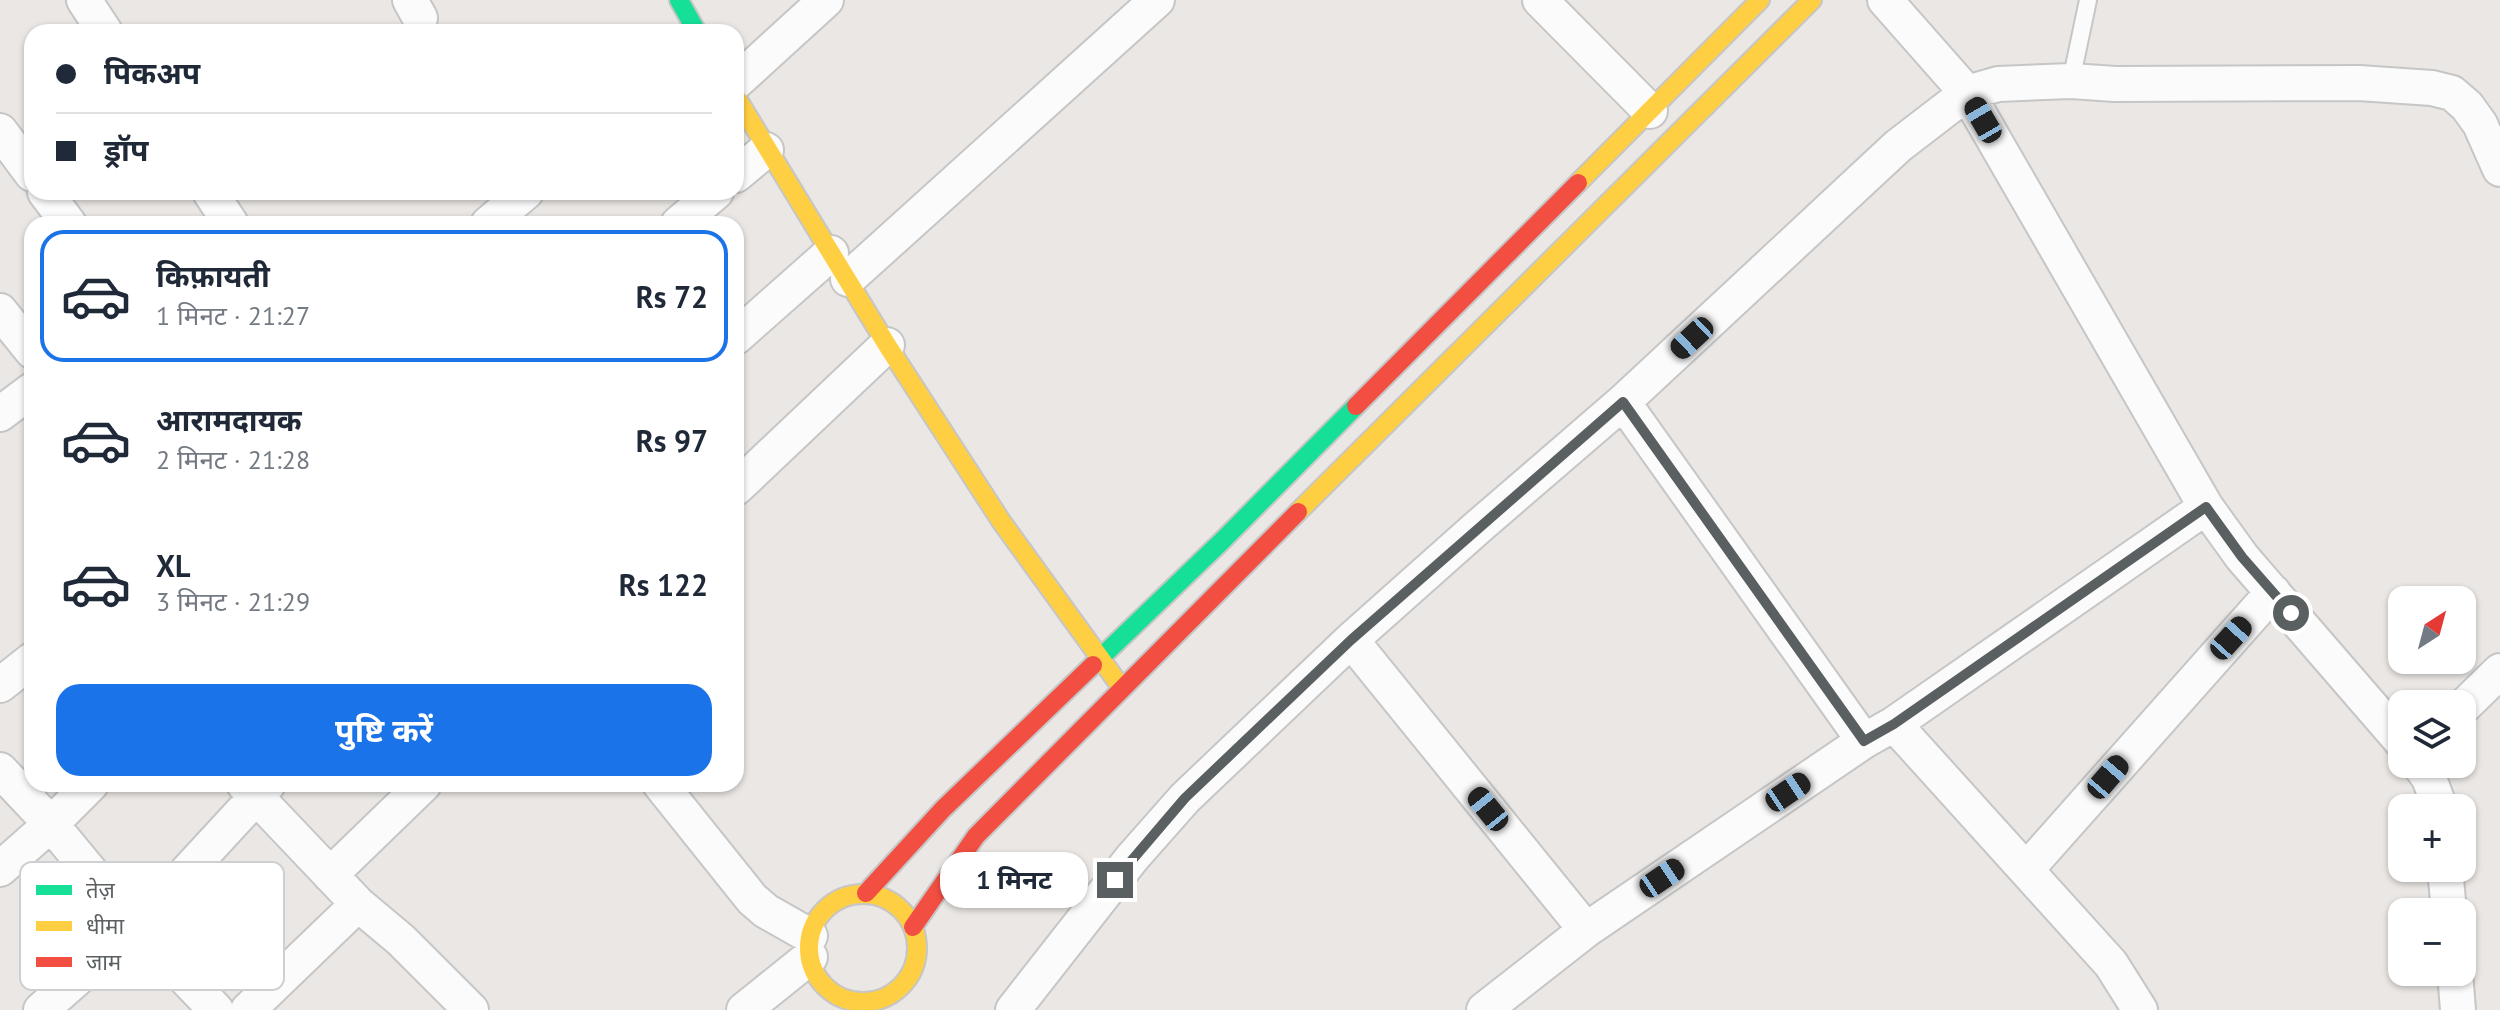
<!DOCTYPE html>
<html lang="hi">
<meta charset="utf-8">
<style>
body{margin:0;font-family:"PT Sans","Noto Sans Devanagari",sans-serif;background:#f6f6f7;color:#1f2937;height:100vh;display:flex;flex-direction:column;font-size:30px;white-space:nowrap}
*{box-sizing:border-box;margin:0}
p{font-size:26px;color:#747a83}
.icon{flex:none;width:44px;height:44px;fill:none;stroke:currentColor;stroke-width:2;stroke-linecap:round;stroke-linejoin:round}
.map{position:relative;flex:1;overflow:hidden}
.drawer{position:absolute;left:24px;top:216px;width:720px;height:576px;display:flex;flex-direction:column;background:#fff;border-radius:24px;box-shadow:0 2px 6px #0004}
.drawer>*{flex:none}
.hud{position:absolute;left:24px;top:24px;width:720px;height:176px;border-radius:24px;box-shadow:0 2px 6px #0004;display:grid;align-content:center;height:176px;padding:0 32px;background:#fff}
.needle{width:52px;rotate:36deg}
.fabs{position:absolute;left:2388px;top:586px;display:grid;gap:16px}
.fabs a{display:grid;place-items:center;width:88px;height:88px;border-radius:16px;background:#fff;box-shadow:0 2px 6px #0004;font-size:40px}
.end{position:absolute;width:36px;height:36px;margin:-18px;border:10px solid #5a5f61;background:#fff;box-shadow:0 0 0 4px #fff}
.from{border-radius:50%}
.bubble{position:absolute;height:56px;border-radius:24px;background:#fff;box-shadow:0 2px 6px #0004;font-size:26px;font-weight:700;line-height:56px;text-align:center}
.car{position:absolute;width:24px;height:48px;margin:-24px -12px;border-radius:10px;box-shadow:0 0 6px 2px #0007;background:linear-gradient(#222 24%,#8ab4d8 0 40%,#222 0 76%,#8ab4d8 0 86%,#222 0)}
.hud b{display:flex;align-items:center;gap:28px;height:76px;font-size:30px}
.hud b+b{border-top:2px solid #e0e1e3}
.hud i{width:20px;height:20px;background:#1f2937}
ul{padding:14px 0 0;list-style:none}
li{display:flex;align-items:center;gap:24px;height:132px;margin:0 16px 12px;padding:0 16px;border:4px solid transparent;border-radius:24px}
li div{flex:1}
li b{display:block;font-size:30px}
li em{font-style:normal;font-weight:700}
li.selected{border-color:#1a73e8}
li>.icon{width:72px;height:72px;stroke-width:1.5}
.button{display:flex;gap:16px;margin-top:auto;padding:16px 32px}
.button a{flex:1;height:92px;border-radius:24px;background:#1a73e8;color:#fff;font-size:32px;font-weight:700;line-height:92px;text-align:center}
.map>svg:first-child{display:block}
.lines{fill:none;stroke-linecap:round;stroke-linejoin:round}
.lane-casing{stroke:#c6c6c6;stroke-width:20}
.street-casing{stroke:#c6c6c6;stroke-width:38}
.fast-casing{stroke:#c6c6c6;stroke-width:22}
.slow-casing{stroke:#c6c6c6;stroke-width:22}
.jam-casing{stroke:#c6c6c6;stroke-width:22}
.lane{stroke:#fcfbfb;stroke-width:16}
.street{stroke:#fcfbfb;stroke-width:34}
.fast{stroke:#16e098;stroke-width:18}
.slow{stroke:#ffcf43;stroke-width:18}
.jam{stroke:#f24e42;stroke-width:18}
.route{stroke:#5a5f61;stroke-width:10}
.key{fill:#fff;stroke:#cecfd0;stroke-width:2}
.key-label{font-size:22px;fill:#5a5f61}
</style>
<div class="map">
<svg width="2500" height="1010" viewBox="0 0 2500 1010">
<rect width="100%" height="100%" fill="#eae7e4"/>
<g class="lines">
<g class="lane-casing">
<path id="lane" d="M2071,81l17,-81"/>
</g>
<g class="street-casing">
<path id="street" d="M84,0l21,32
M410,0l10,18
M1540,0l110,111
M1885,0l82,93 239,414 36,50 160,185
M736,82l90,-82
M0,131l32,43
M736,175l30,-25
M45,192l24,32
M210,192l21,32
M488,224l38,-32
M678,224l38,-32
M848,279l309,-279
M0,311l32,40
M736,337l95,-84
M1623,402l241,339
M0,414l32,-24
M736,488l151,-143
M1351,640l235,290
M0,685l32,-25
M2462,708l38,-37
M1894,724l217,240 29,46
M2419,764l10,14 11,30
M0,770l51,54 85,103 80,83
M244,784l114,120
M660,784l92,115 14,12 44,25
M2445,868l4,44
M0,869l51,-45 40,-40
M2026,870l247,-278
M330,875l94,-91
M2455,972l3,38
M41,1010l95,-83 132,-143
M248,1010l110,-106 43,36 70,70
M744,1010l66,-53
M1013,1010l119,-152 53,-60 166,-158 127,-113 145,-125 275,-256 69,-53 31,-9 73,-3 44,3 244,-1 73,5 20,5 15,13 13,18 20,45
M1484,1010l102,-80 278,-189 30,-17 312,-217"/>
</g>
<g class="fast-casing">
<path id="fast" d="M679,0l18,32
M1093,665l130,-125 133,-134"/>
</g>
<g class="slow-casing">
<path id="slow" d="M736,97l151,248 114,176 115,159
M1578,183l182,-183
M1298,512l514,-512
M809 948a54 54 0 1 1 108 0a54 54 0 1 1-108 0Z"/>
</g>
<g class="jam-casing">
<path id="jam" d="M1356,406l222,-223
M866,893l77,-84 150,-144
M913,927l63,-91 322,-324"/>
</g>
<use href="#lane" class="lane"/>
<use href="#street" class="street"/>
<use href="#fast" class="fast"/>
<use href="#slow" class="slow"/>
<use href="#jam" class="jam"/>
</g>
<g class="lines">
<path class="route" d="M1115,880l70,-82 166,-158 272,-238 241,339 30,-17 312,-217 36,50 49,56"/>
</g>
<rect x="20" y="862" width="264" height="128" rx="12" class="key"/>
<rect x="36" y="885" width="36" height="10" fill="#16e098"/>
<rect x="36" y="921" width="36" height="10" fill="#ffcf43"/>
<rect x="36" y="957" width="36" height="10" fill="#f24e42"/>
<g class="key-label">
<text x="86" y="898">तेज़</text>
<text x="86" y="934">धीमा</text>
<text x="86" y="970">जाम</text>
</g>
</svg>
<div class="fabs">
<a><svg class="needle" viewBox="-14 -14 28 28"><path d="M0-13l5 13h-10z" fill="#e53935"/><path d="M0 13l5-13h-10z" fill="#747a83"/></svg></a>
<a><svg class="icon" aria-label="layers" viewBox="0 0 24 24"><path d="M12 4l9 5-9 5-9-5zM3 14l9 5 9-5"/></svg></a>
<a>+</a>
<a>−</a>
</div>
<i class="end from" style="left:2291px;top:613px"></i>
<i class="end" style="left:1115px;top:880px"></i>
<div class="bubble" style="left:940px;top:852px;width:148px">1 मिनट</div>
<i class="car" style="left:1983px;top:120px;rotate:330deg"></i>
<i class="car" style="left:1692px;top:338px;rotate:227deg"></i>
<i class="car" style="left:2231px;top:638px;rotate:42deg"></i>
<i class="car" style="left:2108px;top:777px;rotate:41deg"></i>
<i class="car" style="left:1788px;top:792px;rotate:56deg"></i>
<i class="car" style="left:1488px;top:809px;rotate:321deg"></i>
<i class="car" style="left:1662px;top:878px;rotate:56deg"></i>
<div class="hud">
<b><i class="from"></i>पिकअप</b>
<b><i></i>ड्रॉप</b>
</div>
<section class="drawer">
<ul>
<li class="selected"><svg class="icon" aria-label="car" viewBox="0 0 24 24"><path d="M5 17H2v-5l4-1 3-4h7l3 4 3 1v5h-3M9 17h6M6 11h13"/><circle cx="7" cy="17" r="2"/><circle cx="17" cy="17" r="2"/></svg><div><b>किफ़ायती</b><p>1 मिनट · 21:27</p></div><em>Rs 72</em></li>
<li><svg class="icon" aria-label="car" viewBox="0 0 24 24"><path d="M5 17H2v-5l4-1 3-4h7l3 4 3 1v5h-3M9 17h6M6 11h13"/><circle cx="7" cy="17" r="2"/><circle cx="17" cy="17" r="2"/></svg><div><b>आरामदायक</b><p>2 मिनट · 21:28</p></div><em>Rs 97</em></li>
<li><svg class="icon" aria-label="car" viewBox="0 0 24 24"><path d="M5 17H2v-5l4-1 3-4h7l3 4 3 1v5h-3M9 17h6M6 11h13"/><circle cx="7" cy="17" r="2"/><circle cx="17" cy="17" r="2"/></svg><div><b>XL</b><p>3 मिनट · 21:29</p></div><em>Rs 122</em></li>
</ul>
<div class="button"><a>पुष्टि करें</a></div>
</section>
</div>
